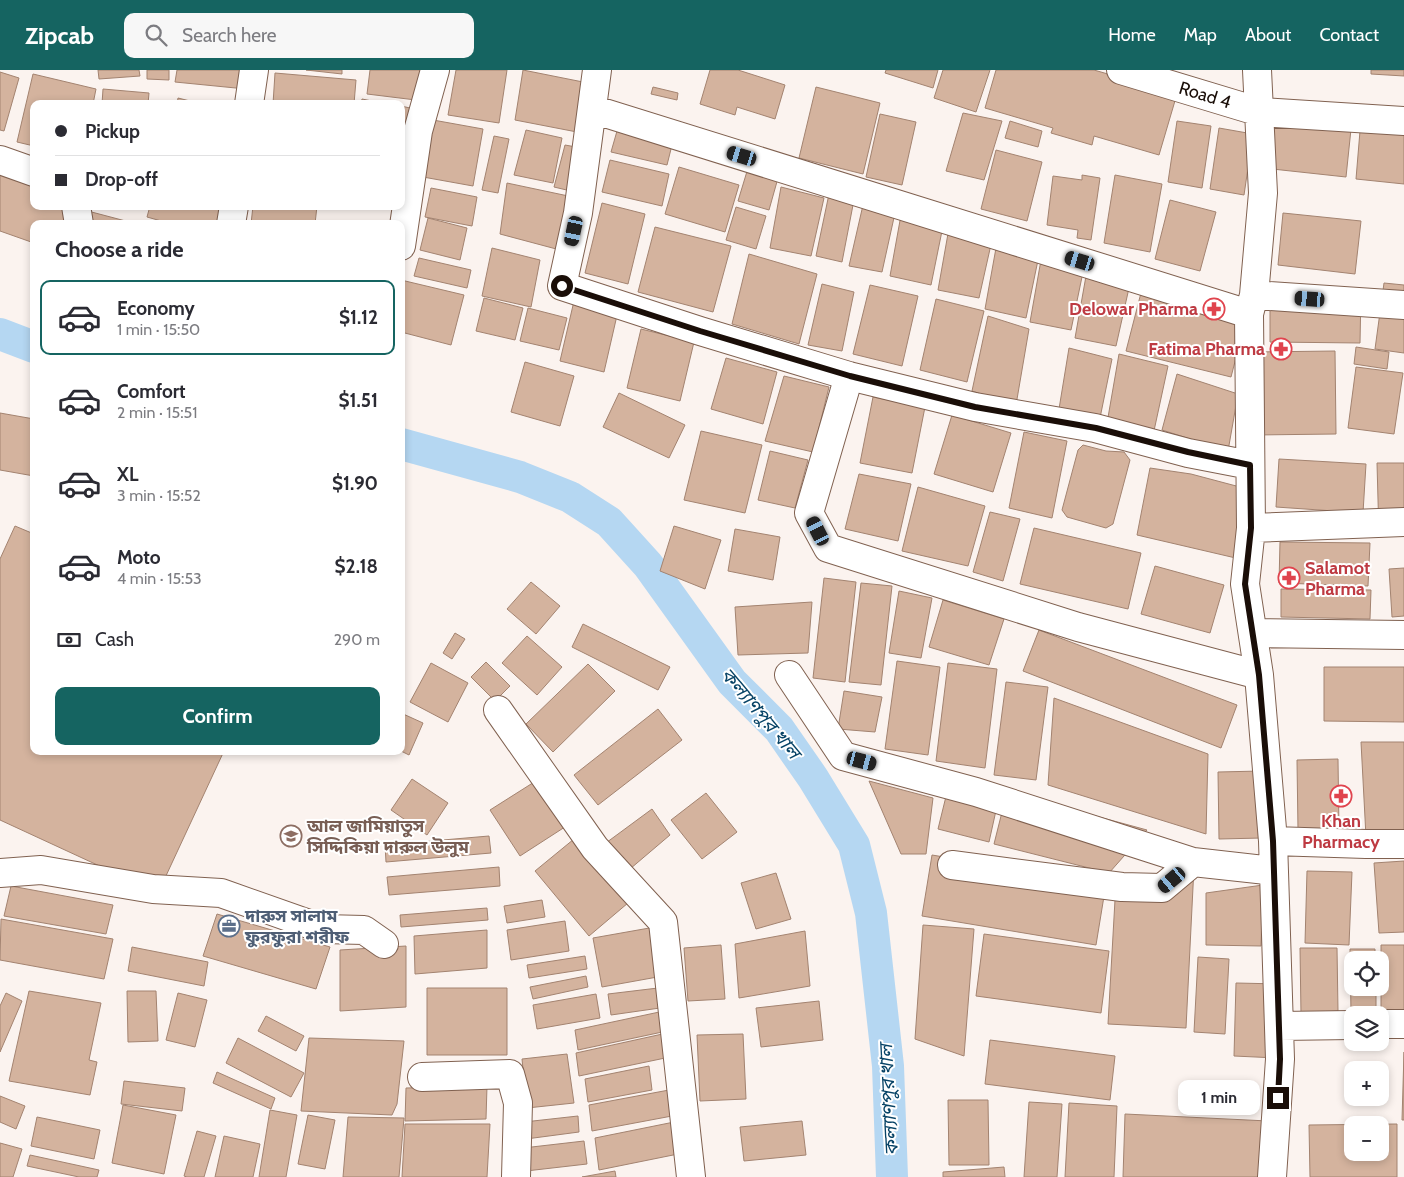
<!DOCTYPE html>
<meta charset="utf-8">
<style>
body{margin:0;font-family:Cabin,"Noto Sans Bengali",sans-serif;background:#f7f7f7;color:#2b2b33;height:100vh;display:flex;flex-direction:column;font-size:19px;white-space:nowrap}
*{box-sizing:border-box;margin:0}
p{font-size:16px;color:#7c7c81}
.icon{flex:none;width:28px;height:28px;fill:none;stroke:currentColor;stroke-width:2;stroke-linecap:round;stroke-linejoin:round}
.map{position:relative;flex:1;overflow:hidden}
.details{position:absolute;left:30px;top:150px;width:375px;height:535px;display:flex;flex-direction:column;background:#fff;border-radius:10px;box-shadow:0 2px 8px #0003}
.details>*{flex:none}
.hud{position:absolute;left:30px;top:30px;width:375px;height:110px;border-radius:10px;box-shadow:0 2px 8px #0003;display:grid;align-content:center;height:110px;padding:0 25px;background:#fff}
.buttons{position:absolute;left:1344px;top:881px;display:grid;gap:10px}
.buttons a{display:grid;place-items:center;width:45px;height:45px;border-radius:10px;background:#fff;box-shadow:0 2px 8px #0003;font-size:25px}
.end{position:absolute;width:22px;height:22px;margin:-11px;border:6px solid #1a0e08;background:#fff;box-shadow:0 0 0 2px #fff}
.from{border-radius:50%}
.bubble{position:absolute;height:35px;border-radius:10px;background:#fff;box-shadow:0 2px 8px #0003;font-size:16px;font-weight:700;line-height:35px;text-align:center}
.car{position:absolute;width:15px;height:30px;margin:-15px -8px;border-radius:6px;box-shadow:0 0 4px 1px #0007;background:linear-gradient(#222 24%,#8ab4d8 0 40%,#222 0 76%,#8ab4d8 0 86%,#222 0)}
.hud b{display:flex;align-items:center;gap:18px;height:48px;font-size:19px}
.hud b+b{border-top:1px solid #e1e1e2}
.hud i{width:12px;height:12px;background:#2b2b33}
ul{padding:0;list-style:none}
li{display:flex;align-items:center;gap:15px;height:75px;margin:0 10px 8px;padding:0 15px;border:2px solid transparent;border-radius:10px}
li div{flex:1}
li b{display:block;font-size:19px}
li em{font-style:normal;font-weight:700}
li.selected{border-color:#156461}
li>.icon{width:45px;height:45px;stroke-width:1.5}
h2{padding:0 25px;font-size:22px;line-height:60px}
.pay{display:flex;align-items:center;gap:12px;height:55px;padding:0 25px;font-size:19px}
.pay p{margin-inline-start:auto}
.cta{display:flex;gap:10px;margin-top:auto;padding:10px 25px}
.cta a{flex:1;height:58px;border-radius:10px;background:#156461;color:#fff;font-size:20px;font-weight:700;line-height:58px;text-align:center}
header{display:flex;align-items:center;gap:30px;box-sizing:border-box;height:70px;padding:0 25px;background:#156461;color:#fff}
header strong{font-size:24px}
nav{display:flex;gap:28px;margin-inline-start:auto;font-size:18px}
.search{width:350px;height:45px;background:#f7f7f7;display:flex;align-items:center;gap:12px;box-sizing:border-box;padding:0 18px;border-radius:10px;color:#7c7c81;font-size:19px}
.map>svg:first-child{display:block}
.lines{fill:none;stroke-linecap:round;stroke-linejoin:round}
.canal{stroke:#b5d7f2;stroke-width:32}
.building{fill:#d4b39e;stroke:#a38370;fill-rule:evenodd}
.minor-casing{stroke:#806150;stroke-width:30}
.minor{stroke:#fff;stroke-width:28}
.route{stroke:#1a0e08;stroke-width:6}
.labels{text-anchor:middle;stroke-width:4;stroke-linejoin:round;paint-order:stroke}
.street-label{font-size:18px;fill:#1a0e08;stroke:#fff}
.health-label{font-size:18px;font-weight:bold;fill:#be3a42;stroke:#fff;text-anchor:end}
.education-label{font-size:18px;font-weight:bold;fill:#785e54;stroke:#fff;text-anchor:start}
.service-label{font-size:18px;font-weight:bold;fill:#4e5e75;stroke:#fff;text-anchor:start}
.water-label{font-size:19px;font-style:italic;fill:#074366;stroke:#fff}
</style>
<header>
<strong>Zipcab</strong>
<div class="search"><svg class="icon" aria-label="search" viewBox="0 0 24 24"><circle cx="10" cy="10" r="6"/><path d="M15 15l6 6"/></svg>Search here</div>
<nav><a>Home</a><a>Map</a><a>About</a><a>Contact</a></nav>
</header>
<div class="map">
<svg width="1404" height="1107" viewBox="0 0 1404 1107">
<rect width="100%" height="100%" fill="#fbf3ef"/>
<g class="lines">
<path class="canal" d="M0,264l34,13
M401,374l119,33 50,20 39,25 39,43 84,117 47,47 34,49 41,67 17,68 17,153 4,111"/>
</g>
<path class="building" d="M98,0h41l1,6 -41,3z
M147,0h22v10l-22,-1z
M177,0h81l-2,20 -81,-8z
M306,0h36v4z
M370,0h66l-4,32 -65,-8z
M456,0h51l-8,53 -51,-8z
M523,0l65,13 -11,49 -62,-12z
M710,0h28l47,15 -10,34 -38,-12 -2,8 -35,-11z
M886,0h52l-5,18 -48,-15z
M943,0h47l-14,42 -42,-14z
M996,0h98l83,24 -18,61 -65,-19 -2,9 -41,-12 2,-5 -68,-20z
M1371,0h33v6l-33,-2z
M0,2l19,6 -15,53 -4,-1z
M275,3l81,7 -2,24h-81z
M33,4l63,15 -3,15h-59v42l-17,-4z
M653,17l25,6 -1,7 -26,-6z
M816,17l64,16 -17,71 -64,-16z
M103,19l46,4 -1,11h-46z
M178,28l24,6h-25z
M362,29l25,5h-26z
M1269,32l84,8 -7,67 -83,-9z
M401,36l18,4 -18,42z
M1362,37l42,4v73l-48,-5z
M963,43l39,8 -18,59 -38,-9z
M880,44l36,8 -14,63 -36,-8z
M433,50l50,9 -10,57 -50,-9z
M1010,51l32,10 -4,16 -33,-9z
M1177,51l34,5 -9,62 -34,-6z
M1219,58l34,6 -9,61 -34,-6z
M526,60l36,8 -9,45 -39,-8z
M617,61l55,14 -5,20 -56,-13z
M494,66l15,3 -11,54 -16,-3z
M565,75l22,4 -12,43 -21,-5z
M996,80l46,12 -15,59 -46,-12z
M0,86l34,12v38h40l-6,18h-34v19l-34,-12z
M610,90l59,14 -7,32 -60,-14z
M679,97l60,18 -14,47 -60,-18z
M748,98l30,10 -9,32 -31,-9z
M1082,105l18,3 -9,62 -14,-2 1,-8 -31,-5 6,-49 29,4z
M1115,105l47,9 -12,68 -46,-9z
M507,113l66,14 -13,53 -60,-16z
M781,117l43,11 -13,58 -41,-8z
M431,118l46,9 -5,29 -47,-9z
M829,124l24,11 -11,57 -26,-6z
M1170,130l46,12 -16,59 -45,-12z
M602,133l43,11 -17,70 -43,-11z
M863,135l32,8 -13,59 -33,-6z
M150,136h86l-4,18h-60l-25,-7z
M253,136h64l-2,18h-64z
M736,137l30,9 -10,33 -30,-9z
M84,140l53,14h-56z
M1283,143l78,8 -6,53 -77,-9z
M901,145l42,11 -12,59 -41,-9z
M428,148l39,10 -7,32 -40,-10z
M655,157l76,19 -18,66 -75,-20z
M949,158l43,12 -13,58 -41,-8z
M492,178l48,12 -9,47 -49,-11z
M996,178l42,12 -12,58 -41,-9z
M749,184l68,20 -18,70 -67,-20z
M419,188l52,12 -4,18 -53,-12z
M1041,190l42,12 -12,58 -41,-8z
M1086,206l43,12 -13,58 -41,-8z
M401,210l63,15 -13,50 -50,-13z
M1384,213l20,2v68l-29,-4z
M822,214l32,8 -12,59 -34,-6z
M870,215l48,11 -16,70 -49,-12z
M1143,215l105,26 -17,66 -105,-26z
M1270,222h91l-1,51 -90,-1z
M484,228l39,10 -8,32 -39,-9z
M936,229l48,12 -17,71 -47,-12z
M574,231l44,10 -14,61 -44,-11z
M528,238l39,10 -8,32 -39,-9z
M988,246l41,13 -13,76 -44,-14z
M641,259l53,13 -14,59 -53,-13z
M1356,277l33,5 -2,17 -33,-5z
M1069,278l43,11 -12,59 -41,-9z
M1335,281l1,83 -81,1 -1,-83z
M1119,284l49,12 -16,74 -46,-11z
M726,288l51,14 -14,52 -52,-15z
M525,292l49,14 -14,50 -49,-14z
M1356,297l47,6 -9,61 -46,-6z
M1177,304l61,20 -10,57 -66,-21z
M784,306l45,11 -16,65 -48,-11z
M619,323l66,32 -16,33 -66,-31z
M873,327l52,10 -13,66 -52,-10z
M0,343l34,6v57l-34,-6z
M952,345l59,18 -18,59 -59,-18z
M701,361l61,14 -17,68 -61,-13z
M1024,362l43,9 -15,77 -43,-10z
M1083,375l23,6 18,1 6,8 -17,64 -7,4 -39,-11 -5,-7 16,-60z
M770,381l38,9 -13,48 -37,-8z
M1279,389l87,5 -3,49 -87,-6z
M1377,393h27v72l-25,1z
M1150,398l41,6 49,13v72l-103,-24z
M859,404l52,10 -13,57 -53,-12z
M918,417l67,19 -17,60 -66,-15z
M990,442l30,7 -17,62 -30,-9z
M15,456l19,8v217h190l-66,142 -158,-73v-261z
M674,456l47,14 -16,49 -45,-18z
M1034,458l107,25 -13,56 -108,-25z
M735,459l45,8 -7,43 -45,-9z
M1280,472l90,1 -2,43 -89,-3z
M1155,496l69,19 -14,48 -69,-19z
M1404,498v48l-12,1 -3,-48z
M824,508l32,4 -11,100 -32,-4z
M531,512l29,24 -24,28 -29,-25z
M861,513l31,3 -11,99 -32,-3z
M1281,519l90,1 -1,29 -89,-2z
M899,521l33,7 -11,60 -32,-5z
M943,530l61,19 -15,46 -60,-18z
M812,532l-4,51 -70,2 -3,-48z
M583,554l87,43 -12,23 -86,-43z
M1039,560l198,75 -16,43 -198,-77z
M455,563l10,6 -13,20 -9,-6z
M527,566l35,31 -25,28 -35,-32z
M897,591l43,6 -12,88 -43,-6z
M486,592l24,24 -15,15 -24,-24z
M431,593l37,20 -20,39 -38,-20z
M948,593l49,6 -12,99 -49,-7z
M588,594l27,27 -62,61 -27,-28z
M1324,597h80v55l-80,-1z
M1006,612l42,5 -12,93 -42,-5z
M844,621l38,6 -7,35 -37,-3z
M1054,628l154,56 -2,80 -158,-49z
M658,639l24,31 -84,65 -24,-30z
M401,643l22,10 -14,32 -8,-4z
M1361,672h43v95h-38z
M1338,689l1,71h-41l-1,-70z
M1261,701l1,67 -43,1 -1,-67z
M951,706l50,12 -12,54 -51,-13z
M412,709l36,24 -21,32 -36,-25z
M539,709l29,46 -48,31 -30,-46z
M869,711l64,17 -7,56h-25z
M1007,722l140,38 -38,43 -115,-29z
M706,723l31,39 -35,27 -31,-39z
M652,739l18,26 -53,45 -22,-29z
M489,766l2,17 -105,9 -1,-17z
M574,769l54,64 -39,33 -54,-65z
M932,785l174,29 -10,61 -174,-29z
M1404,791v71l-25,1 -5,-70z
M499,797l1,19 -111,9 -2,-18z
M1194,797l-8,161 -78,-4 8,-142z
M1307,801l45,1 -3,73 -44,-2z
M776,803l15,46 -35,10 -15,-46z
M1263,815l-2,61 -55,-1v-52z
M11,816l102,19 -7,29 -102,-18z
M542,830l3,17 -38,6 -3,-17z
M487,838l1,12 -87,7 -1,-12z
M217,844l113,33 -14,42 -113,-33z
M1,849l112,20 -9,40 -104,-19z
M565,851l4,30 -58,9 -4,-30z
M923,855l51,4 -10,127 -49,-17z
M655,857l8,49 -61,11 -9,-49z
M487,860v38l-72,6 -1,-38z
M805,861l5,55 -71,12 -4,-54z
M984,864l125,17 -8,62 -125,-17z
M721,875l4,54 -37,2 -4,-53z
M1381,875h23v67h-23z
M406,876v61l-66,4v-61z
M132,877l76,15 -4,24 -76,-15z
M1300,878h37l1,63 -37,3z
M1350,879h25v11h-23v28h24v25h-25z
M585,886l2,13 -58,9 -2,-13z
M1198,887l31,2 -4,75 -31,-2z
M586,906l2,11 -55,12 -3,-12z
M1236,913l44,1 -3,74 -43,-2z
M427,918h80v67h-80z
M658,918l2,20 -49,7 -3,-21z
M29,921l72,12 -12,57 8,2 -7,33 -81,-14z
M127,921h29l2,50 -30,1z
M6,923l16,8 -22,51v-46z
M178,923l29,7 -12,47 -29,-7z
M596,924l4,24 -63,11 -4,-24z
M819,931l4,39 -62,7 -5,-39z
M664,941l3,20 -89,19 -3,-20z
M266,946l38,20 -8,15 -38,-20z
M667,963l3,24 -91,19 -3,-23z
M743,964l3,65 -46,2 -3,-66z
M238,968l66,35 -13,24 -65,-34z
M309,968l95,3 -7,63 -5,11 -91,-4z
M990,970l125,16 -5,44 -125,-16z
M1404,982v68h-2z
M567,984l7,49 -47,5 -5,-49z
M649,996l3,24 -64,12 -3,-23z
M217,1002l58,26 -4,11 -58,-26z
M124,1011l61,7 -3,23 -61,-7z
M487,1016l-1,33 -81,2 1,-33z
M669,1020l3,26 -80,15 -3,-26z
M0,1026l25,10 -9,23 -16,-7z
M948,1030h40l1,65h-40z
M1029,1032l33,2 -5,73h-33z
M1069,1033l48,3 -3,71h-49z
M123,1035l53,10 -12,59 -52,-11z
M270,1040l27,5 -11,62h-27z
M1125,1044l143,7 -3,56h-142z
M308,1045l27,5 -10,49 -27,-5z
M578,1046l1,16 -53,7 -2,-17z
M37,1047l63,13 -6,29 -63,-13z
M348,1047l56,1 -5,59h-56z
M684,1050l4,32 -89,18 -4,-32z
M802,1051l4,34 -62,6 -4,-34z
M405,1054h85l-3,53h-85z
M1397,1054v53h-87l-1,-52zM1352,1055h28v27h-28z
M197,1061l19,5 -12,41h-17l-3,-1z
M224,1066l36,8 -7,33h-38z
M584,1071l3,23 -61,7 -3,-23z
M0,1073l22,6 -9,28h-13z
M30,1085l69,15 -2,7h-18l-52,-11z
M1004,1097l1,10h-62v-5z
M615,1101l1,6h-34z"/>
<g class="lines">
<g class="minor-casing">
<path id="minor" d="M597,0l-19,143 -16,73 138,45 149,45 126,31 120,21 93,25 62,12
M1121,0l139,42 144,9
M1257,0l6,123 -9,102 -5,19 2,214 -6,56 14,91 14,166 7,218 -8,118
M249,34l5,-34
M592,39l657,205
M0,90l34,12
M76,136l3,18
M231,154l3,-18
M401,176l17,-115 17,-61
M1254,225l150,10
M849,306l-40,137 19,35 250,79 181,48
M1251,458l153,-6
M1253,563l151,2
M789,605l54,81 133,36 217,70 81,9
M498,640l97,138 68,74 28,255
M1273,771l93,3h38
M952,795l170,22 40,1 31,-26
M0,803l41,-3 112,19 68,4 102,36 41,1 20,14
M1380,954h24
M1280,956l72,-1
M422,1007l88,-3 8,29 -2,74"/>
</g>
<use href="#minor" class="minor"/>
</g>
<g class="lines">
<path class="route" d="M562,216l138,45 150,45 125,31 121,21 92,24 62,13 1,63 -6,56 14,91 14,166 7,218 -2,39"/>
</g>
<defs>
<g id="pharmacy-ring" transform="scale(1.125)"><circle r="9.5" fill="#fff" stroke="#e0444e" stroke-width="1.5"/><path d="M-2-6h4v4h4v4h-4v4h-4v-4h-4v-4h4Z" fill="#e0444e"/></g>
<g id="university-ring" transform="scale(1.125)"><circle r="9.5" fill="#fff" stroke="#8d6e63" stroke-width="1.5"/><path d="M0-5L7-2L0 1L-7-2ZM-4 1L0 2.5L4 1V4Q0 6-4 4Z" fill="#8d6e63"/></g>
<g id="office-ring" transform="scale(1.125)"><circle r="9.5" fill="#fff" stroke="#5c6f8a" stroke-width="1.5"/><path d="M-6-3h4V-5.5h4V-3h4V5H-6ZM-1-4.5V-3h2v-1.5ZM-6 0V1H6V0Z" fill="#5c6f8a"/></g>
</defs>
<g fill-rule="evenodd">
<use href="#pharmacy-ring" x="1214" y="239"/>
<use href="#pharmacy-ring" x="1281" y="279"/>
<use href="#pharmacy-ring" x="1289" y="508"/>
<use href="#pharmacy-ring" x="1341" y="726"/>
<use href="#university-ring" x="291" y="766"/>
<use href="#office-ring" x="229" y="856"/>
</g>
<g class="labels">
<g class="street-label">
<text transform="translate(1205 25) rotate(17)" y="6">Road 4</text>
</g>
<g class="health-label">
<text x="1198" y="245">Delowar Pharma</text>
<text x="1265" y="285">Fatima Pharma</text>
<text x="1305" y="504" text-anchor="start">Salamot<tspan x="1305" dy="21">Pharma</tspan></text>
<text x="1341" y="757" text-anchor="middle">Khan<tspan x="1341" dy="21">Pharmacy</tspan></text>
</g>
<g class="education-label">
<text x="307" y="762">আল জামিয়াতুস<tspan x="307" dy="21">সিদ্দিকিয়া দারুল উলুম</tspan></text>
</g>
<g class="service-label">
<text x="245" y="852">দারুস সালাম<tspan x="245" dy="21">ফুরফুরা শরীফ</tspan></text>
</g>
<g class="water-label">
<text transform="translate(761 643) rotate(50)" y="7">কল্যাণপুর খাল</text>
<text transform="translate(888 1030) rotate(-93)" y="7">কল্যাণপুর খাল</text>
</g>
</g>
</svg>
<div class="buttons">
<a><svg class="icon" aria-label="locate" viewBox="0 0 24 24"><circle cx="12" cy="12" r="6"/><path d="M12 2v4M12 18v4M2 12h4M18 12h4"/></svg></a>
<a><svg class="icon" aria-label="layers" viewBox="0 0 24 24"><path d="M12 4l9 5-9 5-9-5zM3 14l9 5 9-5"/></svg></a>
<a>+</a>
<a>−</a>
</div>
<i class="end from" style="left:562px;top:216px"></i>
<i class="end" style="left:1278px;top:1028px"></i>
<div class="bubble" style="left:1178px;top:1010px;width:82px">1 min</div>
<i class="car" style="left:742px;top:86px;rotate:287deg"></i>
<i class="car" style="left:574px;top:161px;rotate:192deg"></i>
<i class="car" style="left:1080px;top:191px;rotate:287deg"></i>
<i class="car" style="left:1310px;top:229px;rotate:274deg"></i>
<i class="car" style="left:818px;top:461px;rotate:333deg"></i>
<i class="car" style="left:862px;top:691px;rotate:105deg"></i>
<i class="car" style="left:1172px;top:810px;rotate:230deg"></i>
<div class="hud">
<b><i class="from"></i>Pickup</b>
<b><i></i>Drop-off</b>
</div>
<section class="details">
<h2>Choose a ride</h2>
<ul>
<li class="selected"><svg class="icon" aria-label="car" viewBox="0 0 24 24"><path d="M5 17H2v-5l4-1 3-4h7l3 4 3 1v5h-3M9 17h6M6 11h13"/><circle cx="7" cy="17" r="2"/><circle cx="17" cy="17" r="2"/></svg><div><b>Economy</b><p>1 min · 15:50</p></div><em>$1.12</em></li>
<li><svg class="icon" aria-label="car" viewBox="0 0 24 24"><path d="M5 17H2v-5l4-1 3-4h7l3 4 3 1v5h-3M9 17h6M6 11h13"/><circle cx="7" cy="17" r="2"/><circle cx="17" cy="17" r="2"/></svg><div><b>Comfort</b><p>2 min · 15:51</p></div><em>$1.51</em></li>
<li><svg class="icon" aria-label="car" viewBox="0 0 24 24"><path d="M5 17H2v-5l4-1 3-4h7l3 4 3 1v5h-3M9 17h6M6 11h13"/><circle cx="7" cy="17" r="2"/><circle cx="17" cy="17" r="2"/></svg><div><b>XL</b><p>3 min · 15:52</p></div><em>$1.90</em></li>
<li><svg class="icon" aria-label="car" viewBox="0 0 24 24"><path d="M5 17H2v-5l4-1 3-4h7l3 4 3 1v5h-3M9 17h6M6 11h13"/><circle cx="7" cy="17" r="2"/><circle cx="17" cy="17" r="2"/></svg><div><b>Moto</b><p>4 min · 15:53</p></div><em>$2.18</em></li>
</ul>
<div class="pay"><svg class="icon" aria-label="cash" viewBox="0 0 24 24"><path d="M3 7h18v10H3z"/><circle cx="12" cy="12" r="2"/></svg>Cash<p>290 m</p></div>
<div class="cta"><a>Confirm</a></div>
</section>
</div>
